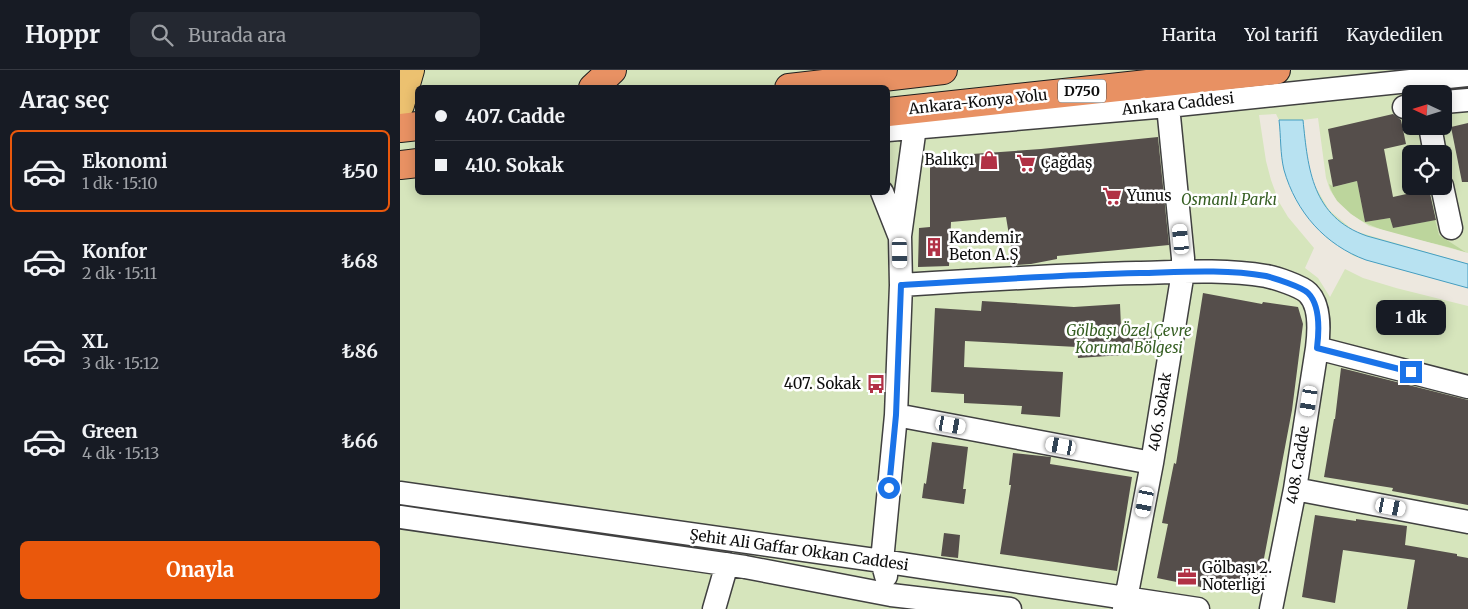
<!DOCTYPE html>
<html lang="tr">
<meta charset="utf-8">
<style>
body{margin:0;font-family:Merriweather,serif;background:#242831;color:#f1f3f6;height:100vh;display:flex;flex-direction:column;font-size:19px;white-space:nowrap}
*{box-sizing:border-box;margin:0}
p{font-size:16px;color:#9ea1a6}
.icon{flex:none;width:28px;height:28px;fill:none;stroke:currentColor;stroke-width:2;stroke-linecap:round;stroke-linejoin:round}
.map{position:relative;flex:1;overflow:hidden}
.drawer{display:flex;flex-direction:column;background:#171b24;width:400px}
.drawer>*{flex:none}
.hud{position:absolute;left:15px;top:15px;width:475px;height:110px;border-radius:8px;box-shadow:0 2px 12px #0003;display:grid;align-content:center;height:110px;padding:0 20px;background:#171b24}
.needle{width:32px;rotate:274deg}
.fabs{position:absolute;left:1002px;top:15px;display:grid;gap:10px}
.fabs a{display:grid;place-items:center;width:50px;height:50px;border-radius:8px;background:#171b24;box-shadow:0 2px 12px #0003;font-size:25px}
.end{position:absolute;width:22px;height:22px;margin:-11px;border:6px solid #1a73e8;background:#fff;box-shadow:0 0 0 2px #fff}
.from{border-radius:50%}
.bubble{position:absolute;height:35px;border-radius:8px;background:#171b24;box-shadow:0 2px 12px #0003;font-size:16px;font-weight:700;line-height:35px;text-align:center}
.car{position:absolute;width:15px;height:30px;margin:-15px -8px;border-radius:6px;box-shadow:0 0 4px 1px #0007;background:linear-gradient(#fff 24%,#345 0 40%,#fff 0 76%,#345 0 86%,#fff 0)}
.hud b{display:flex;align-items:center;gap:18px;height:48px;font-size:19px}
.hud b+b{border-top:1px solid #363941}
.hud i{width:12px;height:12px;background:#f1f3f6}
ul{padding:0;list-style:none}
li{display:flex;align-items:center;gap:15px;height:82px;margin:0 10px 8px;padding:0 10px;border:2px solid transparent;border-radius:8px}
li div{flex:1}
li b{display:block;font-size:19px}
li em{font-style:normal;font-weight:700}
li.active{border-color:#ea580c}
li>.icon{width:45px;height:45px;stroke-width:1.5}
h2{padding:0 20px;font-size:22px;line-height:60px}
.primary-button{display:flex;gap:10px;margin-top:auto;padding:10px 20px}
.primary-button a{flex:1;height:58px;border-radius:8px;background:#ea580c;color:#fff;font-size:20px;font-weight:700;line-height:58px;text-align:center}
header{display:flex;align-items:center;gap:30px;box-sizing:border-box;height:70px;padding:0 25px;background:#171b24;border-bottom:1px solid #363941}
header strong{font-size:24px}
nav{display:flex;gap:28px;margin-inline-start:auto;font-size:18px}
.search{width:350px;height:45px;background:#242831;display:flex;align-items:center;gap:12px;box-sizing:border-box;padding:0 18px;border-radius:8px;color:#9ea1a6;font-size:19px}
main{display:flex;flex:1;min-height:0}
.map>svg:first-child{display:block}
.green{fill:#d6e5bc;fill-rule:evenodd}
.forest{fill:#bcd59c}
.plaza{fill:#ede8df}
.water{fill:#b8e2f1;stroke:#459dc1}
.building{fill:#554e4b}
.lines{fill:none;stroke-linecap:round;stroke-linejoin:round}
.minor-casing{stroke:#404040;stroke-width:25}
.major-casing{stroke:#1e1e1e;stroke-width:30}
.highway-casing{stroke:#1e1e1e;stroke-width:30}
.minor{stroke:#fff;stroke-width:22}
.major{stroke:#ecc170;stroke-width:28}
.highway{stroke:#e89163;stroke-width:28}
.route{stroke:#1a73e8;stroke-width:6}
.labels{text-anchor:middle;stroke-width:5;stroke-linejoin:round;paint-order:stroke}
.shield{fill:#fff;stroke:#565656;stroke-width:1}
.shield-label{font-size:14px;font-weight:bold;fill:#0d0d0d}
.street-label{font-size:15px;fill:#0d0d0d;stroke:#fff}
.poi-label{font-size:15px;fill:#0d0d0d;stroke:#fff;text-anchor:start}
.park-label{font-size:15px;font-style:italic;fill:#365f23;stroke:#fff}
</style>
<header>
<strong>Hoppr</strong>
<div class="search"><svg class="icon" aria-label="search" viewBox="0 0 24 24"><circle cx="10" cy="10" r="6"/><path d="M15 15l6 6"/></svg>Burada ara</div>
<nav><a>Harita</a><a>Yol tarifi</a><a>Kaydedilen</a></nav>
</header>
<main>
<section class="drawer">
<h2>Araç seç</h2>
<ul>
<li class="active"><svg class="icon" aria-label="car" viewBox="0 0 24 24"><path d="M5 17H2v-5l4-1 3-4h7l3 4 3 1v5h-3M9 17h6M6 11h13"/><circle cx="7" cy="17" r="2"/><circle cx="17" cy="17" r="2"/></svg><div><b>Ekonomi</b><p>1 dk · 15:10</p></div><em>₺50</em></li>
<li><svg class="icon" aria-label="car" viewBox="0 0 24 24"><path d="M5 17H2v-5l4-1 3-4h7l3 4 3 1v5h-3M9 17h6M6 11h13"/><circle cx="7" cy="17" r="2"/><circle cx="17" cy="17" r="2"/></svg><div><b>Konfor</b><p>2 dk · 15:11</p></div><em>₺68</em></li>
<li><svg class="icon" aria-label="car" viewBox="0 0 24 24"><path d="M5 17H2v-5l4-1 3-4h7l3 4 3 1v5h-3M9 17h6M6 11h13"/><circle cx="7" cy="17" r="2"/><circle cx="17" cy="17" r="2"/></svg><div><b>XL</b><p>3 dk · 15:12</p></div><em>₺86</em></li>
<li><svg class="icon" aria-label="car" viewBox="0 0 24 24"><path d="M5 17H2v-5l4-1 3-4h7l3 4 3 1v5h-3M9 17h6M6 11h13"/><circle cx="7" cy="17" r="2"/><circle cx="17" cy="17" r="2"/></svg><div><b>Green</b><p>4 dk · 15:13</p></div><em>₺66</em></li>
</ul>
<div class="primary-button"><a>Onayla</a></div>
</section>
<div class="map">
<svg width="1068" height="539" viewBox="0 0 1068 539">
<rect width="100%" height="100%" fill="#fef9ef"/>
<path class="green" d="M0,0h1068v539h-1068zM18,18h470v104h-470zM1011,24h33v32h-33zM1011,84h33v32h-33z"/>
<path class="forest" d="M957,111l8,41 25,-4 3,10 42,-8 4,15 28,18c-41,-16 -124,-18 -138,-69l5,3z"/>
<path class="plaza" d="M876,44l3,6 5,48 43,70 27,18 12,4 102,28v18l-72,-18 -33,-10 -18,-9 -15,28 -12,-19 -13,-10 9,-20 -26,-31 -9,-15 -8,-22 -5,-19 -7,-46z
M918,48l8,60 4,12 7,11 14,13 18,12 99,27v11l-114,-33 -25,-21 -17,-29 -4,-17 -5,-44z"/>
<path class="water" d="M879,50h24c5,49 9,97 64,116l101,28v24l-102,-28c-41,-15 -70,-48 -82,-90 -4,-16 -3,-34 -5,-50z"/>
<path class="building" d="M993,44l8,6 5,24 -22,5 9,48 36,-8 7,31 -43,8 -3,-10 -25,4 -8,-41 -24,6 -5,-27 5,-1 -5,-30z
M1068,53v59h-6l-11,-55z
M758,67l11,108 -112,11v3l-26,5 -17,1 -8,-48 -55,5 -2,44 -31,1 1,-39 11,-1v-70l111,-8z
M803,223l59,11 1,-2 35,5 5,17 -11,86 -34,180 -55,-11 -2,8 -44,-9 11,-54 -6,-1 12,-60 2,1z
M582,231l92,6 46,-3 1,23 30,-2 2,25 -30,2v3l-45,3 -1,-11 -112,-6 -1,26 99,5 -3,45 -39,-3 1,-8 -58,-3v-9l-33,-2 4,-84 46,3z
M941,298l127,32v105l-76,-14 1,-3 -69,-11 10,-58h1z
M532,372l36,5 -5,42h3l-2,15 -42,-6 2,-15 2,1z
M613,383l38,4 -1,7 82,13 -15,94 -117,-17 11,-69h-2z
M915,445l41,6v-2l51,7 -2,19 52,9v2l11,2v51h-61l8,-49 -72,-10 -8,53 -33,-6z
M544,463l16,2 -2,23 -17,-2z"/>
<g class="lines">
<g class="minor-casing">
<path id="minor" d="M1044,32l24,-2
M1004,37l7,-2
M1030,56l5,28
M488,60l280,-24 300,-31
M1042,116l9,42
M482,122l17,43
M501,215c78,-5 157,-10 236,-12 42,-1 86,-4 129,3 10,2 35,10 42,17 13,13 11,39 9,55l-22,141 -24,120
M917,278l151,39
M496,345l256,48
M895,419l173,33
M0,423l482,68 316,48
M0,447l345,50 146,28 119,14
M486,506l-4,-15 14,-146 5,-130 -1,-49 15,-109
M314,539l13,-45
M724,539l28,-146 31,-191v-14l-15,-152"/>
</g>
<g class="major-casing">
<path id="major" d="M0,35l10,-35"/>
</g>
<g class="highway-casing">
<path id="highway" d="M193,18l19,-18
M389,18l154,-18
M488,42l388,-42
M0,58l18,-2
M0,95l18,-2"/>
</g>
<use href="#minor" class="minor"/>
<use href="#major" class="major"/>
<use href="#highway" class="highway"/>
</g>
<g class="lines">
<path class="route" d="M489,418l7,-73 5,-130c80,-5 159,-10 239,-12 42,-1 84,-4 126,3 8,2 36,11 42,17 13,13 11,39 9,55l94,24"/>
</g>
<defs>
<g id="shop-bare" transform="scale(1.5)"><path d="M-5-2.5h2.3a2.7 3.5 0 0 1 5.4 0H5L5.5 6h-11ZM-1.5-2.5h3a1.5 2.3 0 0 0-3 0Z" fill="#b13145" stroke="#fff" stroke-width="2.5" paint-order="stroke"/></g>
<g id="supermarket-bare" transform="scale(1.5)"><path d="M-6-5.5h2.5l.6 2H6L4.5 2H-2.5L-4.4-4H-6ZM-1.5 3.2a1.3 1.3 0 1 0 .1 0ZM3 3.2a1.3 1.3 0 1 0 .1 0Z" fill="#b13145" stroke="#fff" stroke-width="2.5" paint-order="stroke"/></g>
<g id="building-bare" transform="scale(1.5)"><path d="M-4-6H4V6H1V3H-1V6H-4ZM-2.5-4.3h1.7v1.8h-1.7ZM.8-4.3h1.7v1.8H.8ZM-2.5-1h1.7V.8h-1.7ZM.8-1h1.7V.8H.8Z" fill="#b13145" stroke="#fff" stroke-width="2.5" paint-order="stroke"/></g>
<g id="bus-bare" transform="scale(1.5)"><path d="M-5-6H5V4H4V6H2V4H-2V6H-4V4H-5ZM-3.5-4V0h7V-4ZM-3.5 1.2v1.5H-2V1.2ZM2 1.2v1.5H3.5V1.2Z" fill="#b13145" stroke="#fff" stroke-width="2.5" paint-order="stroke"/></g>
<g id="office-bare" transform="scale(1.5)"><path d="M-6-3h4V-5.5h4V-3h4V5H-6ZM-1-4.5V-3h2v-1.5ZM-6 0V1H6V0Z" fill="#b13145" stroke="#fff" stroke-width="2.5" paint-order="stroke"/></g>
</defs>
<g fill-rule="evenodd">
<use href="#shop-bare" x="589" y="90"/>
<use href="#supermarket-bare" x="626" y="93"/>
<use href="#supermarket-bare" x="712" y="126"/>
<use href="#building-bare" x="534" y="177"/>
<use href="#bus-bare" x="476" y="314"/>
<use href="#office-bare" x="787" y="507"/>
</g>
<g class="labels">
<rect class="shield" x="658" y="9.5" width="48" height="23" rx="4"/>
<g class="shield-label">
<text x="682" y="26">D750</text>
</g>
<g class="street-label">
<text transform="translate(578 32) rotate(-6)" y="5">Ankara-Konya Yolu</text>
<text transform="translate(778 34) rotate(-6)" y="5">Ankara Caddesi</text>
<text transform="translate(760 342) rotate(-81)" y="5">406. Sokak</text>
<text transform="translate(898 395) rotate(-81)" y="5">408. Cadde</text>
<text transform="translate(399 480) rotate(8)" y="5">Şehit Ali Gaffar Okkan Caddesi</text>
</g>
<g class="poi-label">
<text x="574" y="95" text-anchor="end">Balıkçı</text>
<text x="641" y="98">Çağdaş</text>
<text x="727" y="131">Yunus</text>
<text x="549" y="173">Kandemir<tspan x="549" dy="17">Beton A.Ş</tspan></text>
<text x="461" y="319" text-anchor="end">407. Sokak</text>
<text x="802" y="503">Gölbaşı 2.<tspan x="802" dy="17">Noterliği</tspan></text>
</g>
<g class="park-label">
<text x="829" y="135">Osmanlı Parkı</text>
<text x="729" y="266">Gölbaşı Özel Çevre<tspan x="729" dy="17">Koruma Bölgesi</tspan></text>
</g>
</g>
</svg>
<div class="fabs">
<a><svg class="needle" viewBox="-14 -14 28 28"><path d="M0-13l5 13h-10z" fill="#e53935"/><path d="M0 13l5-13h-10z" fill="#9ea1a6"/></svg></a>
<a><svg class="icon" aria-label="locate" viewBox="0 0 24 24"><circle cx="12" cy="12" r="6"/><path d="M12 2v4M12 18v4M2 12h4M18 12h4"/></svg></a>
</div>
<i class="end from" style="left:489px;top:418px"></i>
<i class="end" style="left:1011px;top:302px"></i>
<div class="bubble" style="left:976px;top:230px;width:70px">1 dk</div>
<i class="car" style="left:781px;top:169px;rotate:354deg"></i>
<i class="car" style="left:500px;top:183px;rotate:179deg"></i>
<i class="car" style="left:909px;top:331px;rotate:189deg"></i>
<i class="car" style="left:551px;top:355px;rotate:100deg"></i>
<i class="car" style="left:661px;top:376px;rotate:280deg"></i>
<i class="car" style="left:745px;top:432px;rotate:191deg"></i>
<i class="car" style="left:991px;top:437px;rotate:101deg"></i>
<div class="hud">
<b><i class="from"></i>407. Cadde</b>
<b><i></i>410. Sokak</b>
</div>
</div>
</main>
